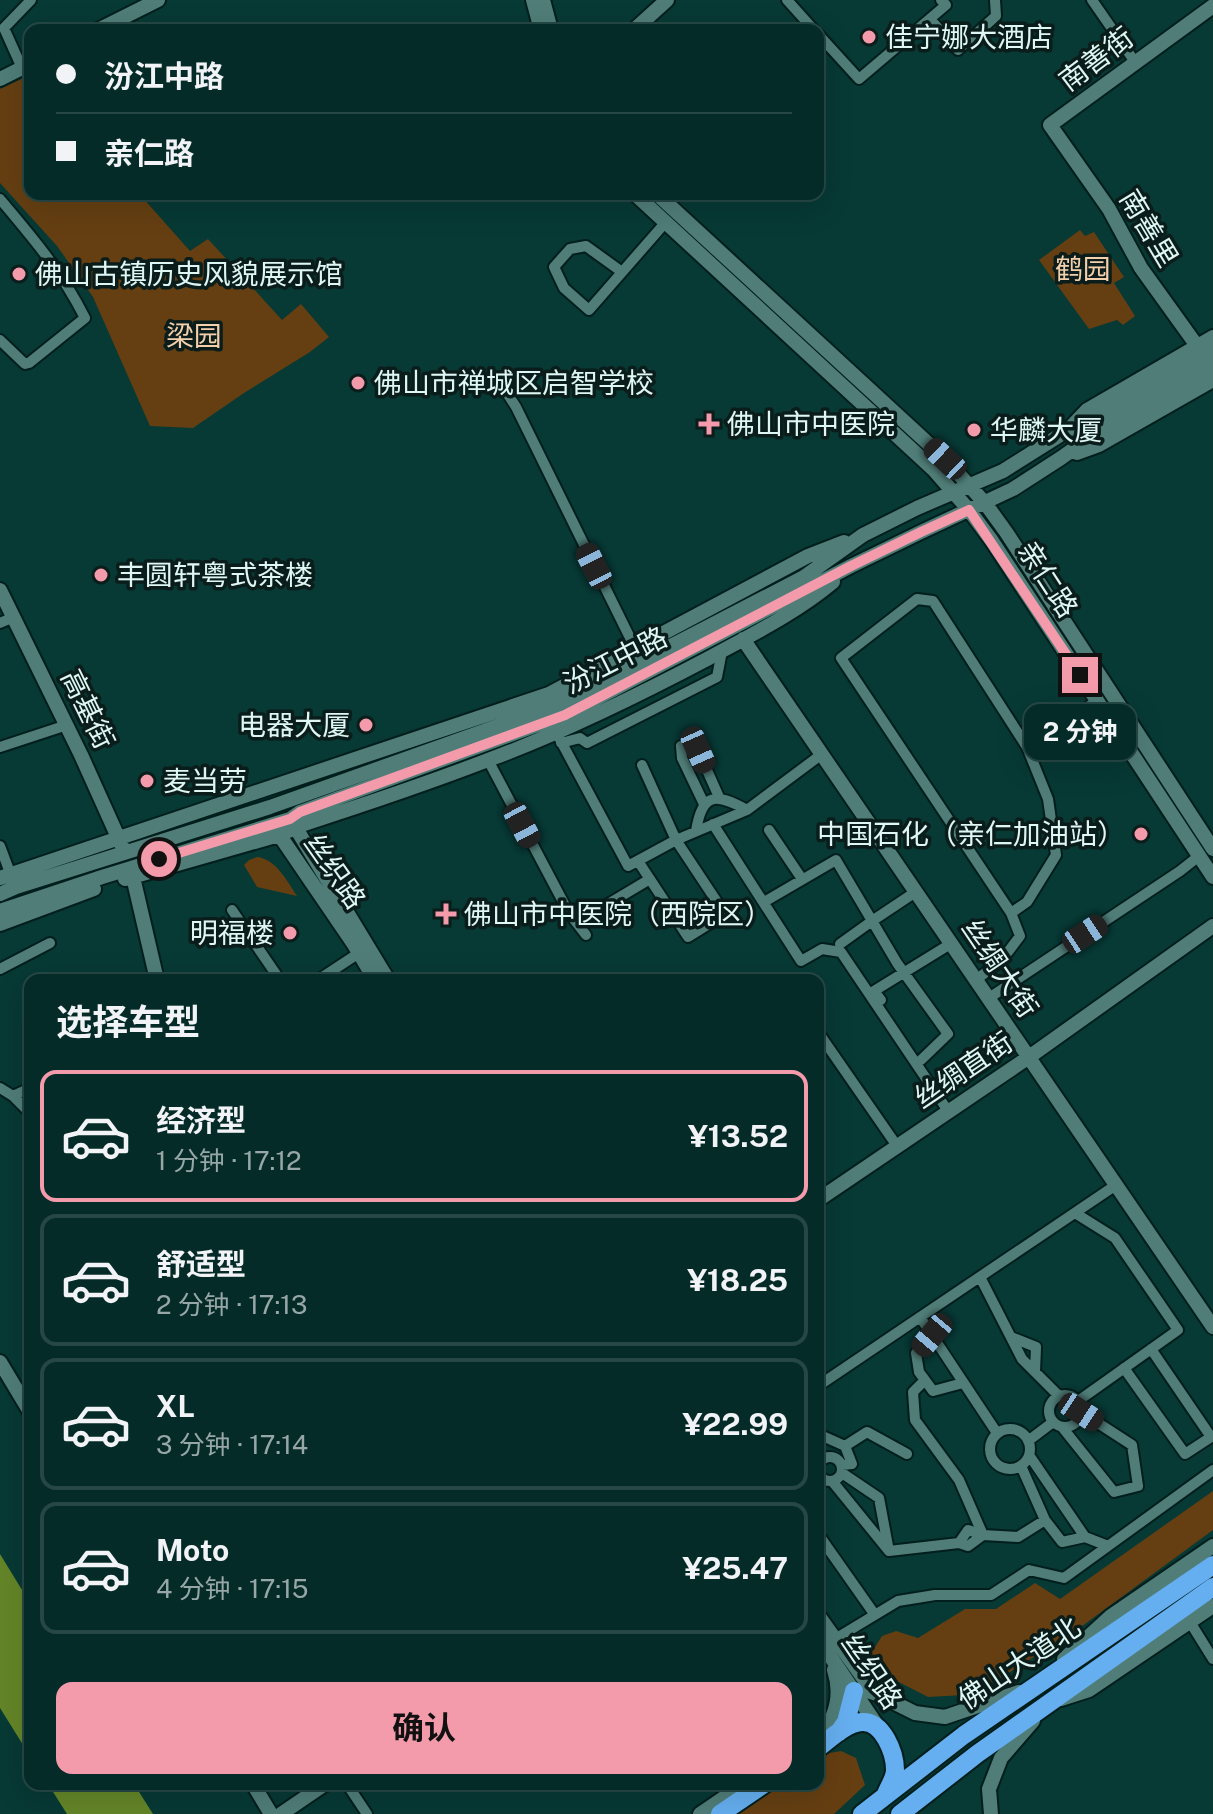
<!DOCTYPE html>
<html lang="zh">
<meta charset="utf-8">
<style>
body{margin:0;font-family:"Public Sans","Noto Sans SC",sans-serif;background:#133734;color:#f1f3f6;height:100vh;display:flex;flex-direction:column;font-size:30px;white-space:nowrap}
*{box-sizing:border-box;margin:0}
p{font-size:26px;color:#97a7a8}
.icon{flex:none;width:44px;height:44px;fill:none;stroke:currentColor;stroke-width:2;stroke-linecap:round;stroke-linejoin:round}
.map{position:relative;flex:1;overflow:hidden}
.drawer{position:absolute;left:24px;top:974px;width:800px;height:816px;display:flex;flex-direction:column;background:#052b28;border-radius:16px;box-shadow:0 8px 32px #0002,0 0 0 2px #264745}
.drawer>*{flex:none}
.hud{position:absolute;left:24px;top:24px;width:800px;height:176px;border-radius:16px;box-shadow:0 8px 32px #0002,0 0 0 2px #264745;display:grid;align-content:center;height:176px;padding:0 32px;background:#052b28}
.end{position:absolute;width:36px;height:36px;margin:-18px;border:10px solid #f39aab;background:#111;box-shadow:0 0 0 4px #111}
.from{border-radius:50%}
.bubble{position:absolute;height:56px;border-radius:16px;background:#052b28;box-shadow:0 8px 32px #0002,0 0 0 2px #264745;font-size:26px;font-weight:700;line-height:56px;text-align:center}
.car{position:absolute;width:24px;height:48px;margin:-24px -12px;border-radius:10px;box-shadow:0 0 6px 2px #0007;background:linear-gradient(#222 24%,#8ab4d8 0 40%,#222 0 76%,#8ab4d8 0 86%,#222 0)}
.hud b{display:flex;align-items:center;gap:28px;height:76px;font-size:30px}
.hud b+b{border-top:2px solid #264745}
.hud i{width:20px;height:20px;background:#f1f3f6}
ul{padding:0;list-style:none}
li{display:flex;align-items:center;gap:24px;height:132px;margin:0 16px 12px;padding:0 16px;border:4px solid #264745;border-radius:16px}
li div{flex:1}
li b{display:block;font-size:30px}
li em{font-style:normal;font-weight:700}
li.on{border-color:#f39aab}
li>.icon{width:72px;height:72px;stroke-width:1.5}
h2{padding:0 32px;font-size:36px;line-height:96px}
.action{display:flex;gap:16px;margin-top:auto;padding:16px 32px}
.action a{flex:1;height:92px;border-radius:16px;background:#f39aab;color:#111;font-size:32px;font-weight:700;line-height:92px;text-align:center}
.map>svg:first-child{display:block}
.green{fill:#653f12}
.water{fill:#648528}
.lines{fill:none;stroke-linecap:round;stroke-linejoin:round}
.street-casing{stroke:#001f1c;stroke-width:14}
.secondary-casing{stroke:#001f1c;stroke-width:18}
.highway-casing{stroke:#001f1c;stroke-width:22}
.street{stroke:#507d78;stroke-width:10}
.secondary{stroke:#507d78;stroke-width:14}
.highway{stroke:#65aeef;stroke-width:18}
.route{stroke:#f39aab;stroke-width:10}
.poi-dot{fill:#f39aab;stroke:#0a1d1b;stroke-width:3}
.labels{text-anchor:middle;stroke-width:7;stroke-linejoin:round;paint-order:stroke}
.poi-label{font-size:28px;fill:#dff7f4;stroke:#0a1d1b;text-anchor:start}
.street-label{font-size:28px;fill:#dff7f4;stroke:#0a1d1b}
.park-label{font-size:28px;fill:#f3cfab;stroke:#0a1d1b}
</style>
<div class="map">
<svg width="1213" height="1814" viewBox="0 0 1213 1814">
<rect width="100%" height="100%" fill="#073935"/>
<path class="green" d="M30,75v119h115l-3,3 48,54 18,-12 74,81 19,-16 28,33 -19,15 -66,41 -51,35 -43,-2 -57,-129 -36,-51 -57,-63v-94z
M1080,230l5,6 9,-4 30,45 -10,6 21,33 -12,9 -6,-5 -28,9 -50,-69z
M257,857c19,2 30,24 40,39l-40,-9 -13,-22 5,-5z
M1213,1491v39l-135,99 -82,52 -32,14 -36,2 -41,-21 -17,-21 12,-19 14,-5 22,7 47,-29h31l39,-26 25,16z
M841,1751l15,7 9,27 -31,29h-100l43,-30h41v-29z"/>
<path class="water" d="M0,1554l30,49v153l-30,-48z
M48,1784h86l19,30h-86z"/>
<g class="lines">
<g class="street-casing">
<path id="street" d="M787,0l27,30
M1092,0l43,62
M930,19l28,31 38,-34 -1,-16
M818,34l41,45 87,-74 -5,-5
M22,68l-18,-40 27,-28
M0,199c33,39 62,73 85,119l-56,45 -4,1 -25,-24
M622,272l-36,-26 -16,3 -16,18 10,21 25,22 76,-87
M498,379l18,28 120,243
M0,623l14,-6
M556,732l72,134 48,-26 71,-30 75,-56
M561,743l19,-5 7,5 130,-66 5,-26
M0,747l67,-22
M488,760l81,153 17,22
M704,804l-22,-46 -1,-12 8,-3 9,7 21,47
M713,824l88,137 21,-12 19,3 107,159
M769,830l33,49
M696,831c6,-39 20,-38 51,-21
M0,846l12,32
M638,861l50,76 37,-23 -49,-74 -34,-75
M764,902l72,-42 61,103 51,71 -27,26
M232,910l48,70
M598,910l52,-31
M1011,913l-170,-255 76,-59 16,2 94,146
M840,944l32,-23 45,-30
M0,969l50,-26
M977,979l24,-18 19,-25 -9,-23 16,-11 29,-47 -8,-56 -21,-52 70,-46
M318,980l41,-27
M989,998l191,-127 19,-15
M881,1000l-7,-9 78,-48
M818,1032l79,114
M0,1088l13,8 17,17
M13,1096l17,-8
M1075,1213l40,25 63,92 -100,71
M980,1277l42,82 37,37
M920,1317l77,116
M932,1335l-16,18 3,19 14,19 30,-8
M1011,1337l25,10 -1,25
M1124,1368l61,86 26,-17 -60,-88
M925,1380l-12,12 2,28 44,60 24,55
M818,1386l298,-201
M1049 1411a16 16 0 1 1 32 0a16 16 0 1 1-32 0Z
M1062,1427l52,65 24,-6 -6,-41 -51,-33
M990 1449a20 20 0 1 1 40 0a20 20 0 1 1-40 0Z
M818,1434l27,12 7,18 -10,1
M1028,1441l25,-19
M845,1446l22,-14 40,22
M1029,1455l56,82 23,9
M818 1469a12 12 0 1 1 24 0a12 12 0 1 1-24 0Z
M842,1473l37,25 9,48
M832,1481l57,70 70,-8 9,-13 15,5
M1045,1520l17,22 23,-5
M818,1534l57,81
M959,1543l9,3 15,-11 35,2 27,-17 -24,-54
M1190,1622l23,37
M835,1639l63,-38 37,-6h56l38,-25 35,8 149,-108
M347,1784l20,30"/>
</g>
<g class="secondary-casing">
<path id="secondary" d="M533,0l8,30
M543,0l8,30
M98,30l60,-30
M634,30l33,-30
M0,79l30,-15
M635,194l298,275 36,41 23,31 221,336
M657,194l288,265 40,44 21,29 207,317
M1205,357l-64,-89 -32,-59 -59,-84 163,-119
M1071,427l16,-17 126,-73
M1077,453l22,-8 114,-65
M0,590l81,165 41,91
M743,639l470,688
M291,820l97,160
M276,830l77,113 22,37
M133,877l24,103
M0,878l549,-184 259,-138 36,-14
M125,879l154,-44 25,-11c62,-20 124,-41 184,-64 76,-28 149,-64 221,-102 42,-23 87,-45 124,-76
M0,894l16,-7 254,-80 287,-102 247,-128 59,-42 54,-27 86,-37 65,-41 24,-10 121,-68
M0,911l102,-34 188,-58 10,-7 265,-97 286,-149 70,-34 92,-43 48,-31 38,-27 114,-65
M0,924l94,-35
M818,1200l211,-143 184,-131
M0,1362l30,50
M818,1615l53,74 6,5
M818,1638l60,89
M1064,1659l47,-43 102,-70
M1061,1699l28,-9 124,-84
M833,1715c6,-15 6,-30 1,-45
M818,1732l14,-11 22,-30 7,-2 16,5 38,19 30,4 74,-25
M253,1784l18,30
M281,1814l44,-30
M700,1814l44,-30
M991,1814l-2,-25 12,-31 32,-37"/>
</g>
<g class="highway-casing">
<path id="highway" d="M839,1732l7,-10 8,-31
M818,1748c12,-9 28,-25 44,-26 21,-1 33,31 33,48 0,8 -6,16 -9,24
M720,1814l44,-30
M862,1814l102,-79 249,-170
M900,1814l77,-60 236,-167"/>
</g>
<use href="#street" class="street"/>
<use href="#secondary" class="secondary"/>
<use href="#highway" class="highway"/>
</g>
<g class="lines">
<path class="route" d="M159,859l131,-40 10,-7 265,-97 286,-149 70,-34 48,-22 111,165"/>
</g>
<g class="poi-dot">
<circle cx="869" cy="37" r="8"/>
<circle cx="19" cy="274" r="8"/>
<circle cx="358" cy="383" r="8"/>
<path d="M705 412h8v8h8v8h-8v8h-8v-8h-8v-8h8z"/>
<circle cx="974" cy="430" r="8"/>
<circle cx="101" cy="575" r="8"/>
<circle cx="366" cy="725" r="8"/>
<circle cx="147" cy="781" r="8"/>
<circle cx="1141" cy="834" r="8"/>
<path d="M442 902h8v8h8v8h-8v8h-8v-8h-8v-8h8z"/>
<circle cx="290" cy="933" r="8"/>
</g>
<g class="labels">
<g class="poi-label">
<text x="885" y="47">佳宁娜大酒店</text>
<text x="35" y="284">佛山古镇历史风貌展示馆</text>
<text x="374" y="393">佛山市禅城区启智学校</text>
<text x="727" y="434">佛山市中医院</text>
<text x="990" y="440">华麟大厦</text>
<text x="117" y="585">丰圆轩粤式茶楼</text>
<text x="350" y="735" text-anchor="end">电器大厦</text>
<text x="163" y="791">麦当劳</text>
<text x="1125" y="844" text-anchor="end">中国石化（亲仁加油站）</text>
<text x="464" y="924">佛山市中医院（西院区）</text>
<text x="274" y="943" text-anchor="end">明福楼</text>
</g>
<g class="street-label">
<text transform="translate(1096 59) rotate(-37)" y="10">南善街</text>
<text transform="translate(1149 228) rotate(59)" y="10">南善里</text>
<text transform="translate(1048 579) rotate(57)" y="10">亲仁路</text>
<text transform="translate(615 660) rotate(-27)" y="10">汾江中路</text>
<text transform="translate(88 709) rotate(64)" y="10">高基街</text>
<text transform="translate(335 871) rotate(55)" y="10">丝织路</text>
<text transform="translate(1000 968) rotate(56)" y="10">丝绸大街</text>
<text transform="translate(963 1070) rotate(-34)" y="10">丝绸直街</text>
<text transform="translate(1019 1663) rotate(-34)" y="10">佛山大道北</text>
<text transform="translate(872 1671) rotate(56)" y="10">丝织路</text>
</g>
<g class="park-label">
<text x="1083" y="279">鹤园</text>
<text x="194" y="346">梁园</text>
</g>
</g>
</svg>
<i class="end from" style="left:159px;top:859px"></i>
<i class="end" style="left:1080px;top:675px"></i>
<div class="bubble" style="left:1024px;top:704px;width:112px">2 分钟</div>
<i class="car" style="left:945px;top:459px;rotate:313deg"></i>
<i class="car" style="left:594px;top:566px;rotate:333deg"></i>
<i class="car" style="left:698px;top:750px;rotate:156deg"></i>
<i class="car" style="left:522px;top:825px;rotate:152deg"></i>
<i class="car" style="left:1085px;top:934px;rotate:57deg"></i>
<i class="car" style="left:932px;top:1335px;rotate:220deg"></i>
<i class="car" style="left:1081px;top:1412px;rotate:123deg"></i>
<div class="hud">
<b><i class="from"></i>汾江中路</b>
<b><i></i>亲仁路</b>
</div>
<section class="drawer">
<h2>选择车型</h2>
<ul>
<li class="on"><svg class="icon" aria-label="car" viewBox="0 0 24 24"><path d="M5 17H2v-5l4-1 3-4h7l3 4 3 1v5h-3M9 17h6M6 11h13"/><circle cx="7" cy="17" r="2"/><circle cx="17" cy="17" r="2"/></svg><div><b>经济型</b><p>1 分钟 · 17:12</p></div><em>¥13.52</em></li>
<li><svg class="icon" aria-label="car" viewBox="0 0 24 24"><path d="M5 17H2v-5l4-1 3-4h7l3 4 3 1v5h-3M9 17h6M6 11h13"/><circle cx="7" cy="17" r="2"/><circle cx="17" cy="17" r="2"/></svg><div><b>舒适型</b><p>2 分钟 · 17:13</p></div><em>¥18.25</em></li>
<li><svg class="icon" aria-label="car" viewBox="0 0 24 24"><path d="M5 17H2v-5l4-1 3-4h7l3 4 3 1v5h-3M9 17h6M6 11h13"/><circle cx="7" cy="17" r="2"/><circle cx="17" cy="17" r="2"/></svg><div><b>XL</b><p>3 分钟 · 17:14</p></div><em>¥22.99</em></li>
<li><svg class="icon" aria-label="car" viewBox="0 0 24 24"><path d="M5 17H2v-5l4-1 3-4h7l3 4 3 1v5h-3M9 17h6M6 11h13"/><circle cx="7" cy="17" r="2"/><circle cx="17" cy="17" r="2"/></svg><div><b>Moto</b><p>4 分钟 · 17:15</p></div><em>¥25.47</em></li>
</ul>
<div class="action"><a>确认</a></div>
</section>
</div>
